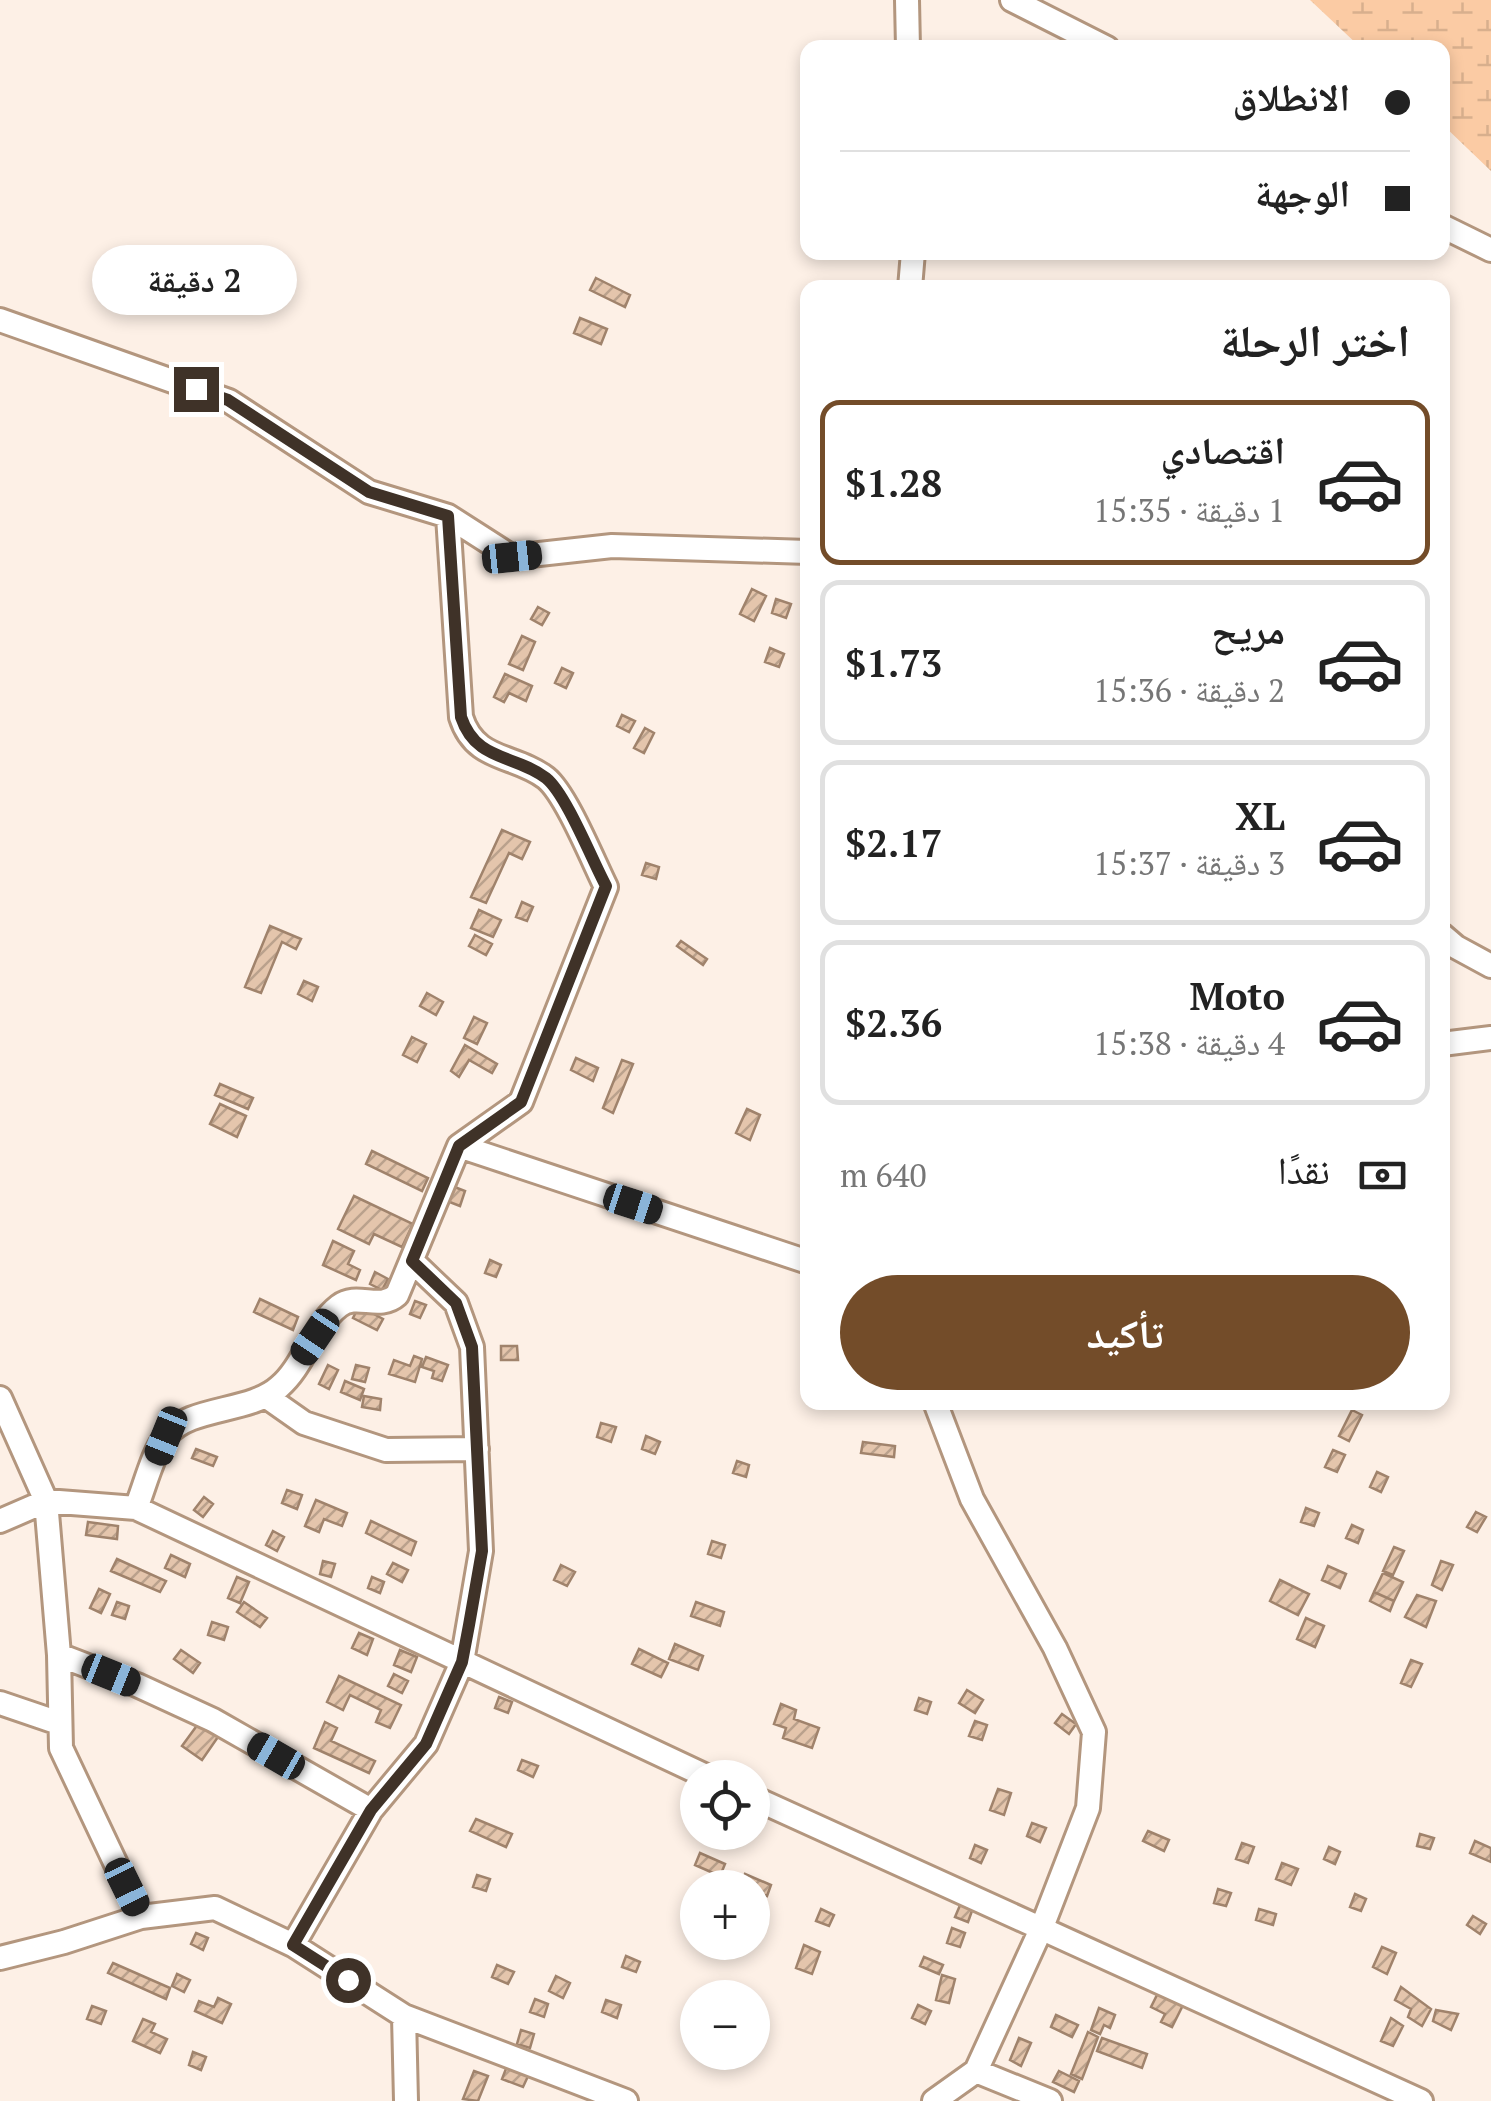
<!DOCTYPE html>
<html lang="ar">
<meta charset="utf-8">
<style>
body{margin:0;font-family:"PT Serif","Noto Naskh Arabic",serif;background:#f6f6f6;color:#222;direction:rtl;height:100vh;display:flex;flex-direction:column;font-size:38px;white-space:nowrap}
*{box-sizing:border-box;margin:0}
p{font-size:32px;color:#767676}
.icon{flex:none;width:55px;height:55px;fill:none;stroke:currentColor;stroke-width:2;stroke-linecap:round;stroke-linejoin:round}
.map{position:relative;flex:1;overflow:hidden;direction:ltr}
.panel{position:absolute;left:800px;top:280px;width:650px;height:1130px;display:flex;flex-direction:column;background:#fff;border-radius:20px;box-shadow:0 5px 15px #0003;direction:rtl}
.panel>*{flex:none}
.hud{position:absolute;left:800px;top:40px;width:650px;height:220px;border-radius:20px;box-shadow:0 5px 15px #0003;direction:rtl;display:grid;align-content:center;height:220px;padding:0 40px;background:#fff}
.fabs{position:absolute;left:680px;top:1760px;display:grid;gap:20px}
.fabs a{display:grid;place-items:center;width:90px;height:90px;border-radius:50%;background:#fff;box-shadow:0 5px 15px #0003;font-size:50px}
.end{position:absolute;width:45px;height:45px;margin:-22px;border:12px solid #3f3228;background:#fff;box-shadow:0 0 0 5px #fff}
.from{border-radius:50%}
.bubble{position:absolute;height:70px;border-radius:35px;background:#fff;box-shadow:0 5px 15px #0003;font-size:32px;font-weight:800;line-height:70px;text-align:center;direction:rtl}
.car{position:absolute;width:30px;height:60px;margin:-30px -15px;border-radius:12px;box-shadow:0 0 8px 2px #0007;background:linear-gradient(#222 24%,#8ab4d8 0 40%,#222 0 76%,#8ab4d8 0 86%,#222 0)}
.hud b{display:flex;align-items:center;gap:35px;height:95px;font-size:38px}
.hud b+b{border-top:2px solid #e0e0e0}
.hud i{width:25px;height:25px;background:#222}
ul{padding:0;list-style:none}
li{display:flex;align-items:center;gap:30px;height:165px;margin:0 20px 15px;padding:0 20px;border:5px solid #e0e0e0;border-radius:20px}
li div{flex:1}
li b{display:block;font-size:38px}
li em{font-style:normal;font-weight:800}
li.selected{border-color:#734c29}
li>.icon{width:90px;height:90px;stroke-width:1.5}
h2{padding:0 40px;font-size:45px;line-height:120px}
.pay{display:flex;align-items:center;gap:25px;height:110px;padding:0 40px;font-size:38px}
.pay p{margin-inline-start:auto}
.button{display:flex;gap:20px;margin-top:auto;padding:20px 40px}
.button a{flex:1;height:115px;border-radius:60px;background:#734c29;color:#fff;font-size:40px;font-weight:800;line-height:115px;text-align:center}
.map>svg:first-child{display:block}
.wetland{fill:url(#wetland-marsh)}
.building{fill:url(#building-hatch);stroke:#a0836c;stroke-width:2.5}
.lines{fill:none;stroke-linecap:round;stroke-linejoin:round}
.street-casing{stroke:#b3967e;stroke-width:28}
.street{stroke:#fff;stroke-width:22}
.route{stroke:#3f3228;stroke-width:12}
</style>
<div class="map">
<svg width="1491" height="2101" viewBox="0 0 1491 2101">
<defs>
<pattern id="wetland-marsh" width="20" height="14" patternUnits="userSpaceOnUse" patternTransform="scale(2.5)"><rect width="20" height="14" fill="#fbcba4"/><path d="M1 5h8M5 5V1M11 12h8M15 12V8" fill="none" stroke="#d8af8d"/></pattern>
<pattern id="building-hatch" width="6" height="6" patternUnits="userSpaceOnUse" patternTransform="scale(2.5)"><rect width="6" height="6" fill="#e4c5ac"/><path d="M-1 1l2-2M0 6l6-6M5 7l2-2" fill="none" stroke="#baa18c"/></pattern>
</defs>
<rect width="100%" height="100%" fill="#fdf0e6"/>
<path class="wetland" d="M1310,0h181v171l-48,-46 -1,-77 -82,-1z"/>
<path class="building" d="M596,278l34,17 -5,12 -35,-17z
M580,318l27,11 -6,15 -27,-11z
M752,589l14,7 -12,25 -14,-7z
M776,599l15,5 -5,14 -14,-5z
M538,607l11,6 -7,12 -11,-6z
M522,636l13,6 -12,28 -14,-6z
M770,648l14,6 -5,13 -14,-5z
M562,668l11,5 -7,15 -11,-5z
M505,674l27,12 -6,15 -17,-8 -5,9 -10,-5z
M622,715l13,6 -6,11 -12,-6z
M645,728l9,5 -10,20 -10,-5z
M502,830l28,12 -8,17 -13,-6 -23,50 -15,-6z
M646,863l13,4 -3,12 -14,-4z
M522,902l11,5 -6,14 -11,-4z
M479,910l22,10 -8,17 -22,-9z
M270,926l31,13 -5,10 -14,-7 -21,51 -16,-6z
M475,935l17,9 -6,11 -17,-9z
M681,941l26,18 -4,6 -26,-19z
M304,981l14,6 -6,14 -14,-7z
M427,993l16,9 -7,13 -16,-9z
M474,1017l13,6 -10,21 -13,-6z
M412,1037l14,7 -9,18 -14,-7z
M465,1045l32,19 -5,9 -23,-13 -10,17 -8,-6z
M576,1058l22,10 -5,13 -22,-11z
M622,1060l11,4 -20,49 -10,-5z
M220,1084l33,14 -5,11 -33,-14z
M220,1104l26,12 -9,21 -27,-13z
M747,1109l13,6 -10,25 -14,-7z
M372,1151l56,27 -6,13 -56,-27z
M452,1186l13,5 -5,15 -13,-5z
M354,1196l59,28 -11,23 -28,-13 -5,10 -31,-15z
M333,1241l21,10 -6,13 12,6 -4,10 -33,-15z
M490,1260l11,5 -5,12 -11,-4z
M375,1272l13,7 -6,11 -12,-6z
M260,1299l38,18 -5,13 -39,-18z
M415,1301l11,4 -6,13 -10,-4z
M359,1306l24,13 -6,11 -24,-12z
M501,1346h16l1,14h-17z
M414,1356l8,3 -7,23 -26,-8 5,-14 16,6z
M426,1357l22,8 -6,16 -10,-3 2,-7 -12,-4z
M328,1365l10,5 -9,19 -10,-5z
M356,1365l13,3 -4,14 -13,-3z
M345,1381l19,8 -4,11 -19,-8z
M364,1396l17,3 -1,11 -18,-3z
M1352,1410l10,5 -13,26 -10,-5z
M601,1423l15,4 -5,15 -14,-5z
M646,1436l14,6 -5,12 -13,-5z
M863,1442l32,4 -1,11 -33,-4z
M196,1449l21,8 -4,9 -21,-8z
M1333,1450l12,5 -8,17 -12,-5z
M737,1461l12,4 -3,12 -13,-4z
M1377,1472l11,5 -7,15 -11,-5z
M287,1490l15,5 -5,14 -15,-6z
M204,1497l9,7 -10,13 -9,-7z
M316,1500l31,13 -5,13 -18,-7 -5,13 -14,-6z
M1306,1508l13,5 -5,13 -13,-4z
M1476,1512l10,5 -9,15 -10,-5z
M371,1521l45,21 -5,13 -45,-22z
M88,1522l30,4 -1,13 -31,-4z
M1352,1525l11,5 -5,13 -12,-5z
M273,1531l11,6 -7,14 -11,-6z
M712,1541l13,4 -4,13 -13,-4z
M1394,1547l10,4 -11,24 -10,-4z
M171,1555l19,9 -5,13 -20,-9z
M117,1559l49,22 -6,11 -49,-21z
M323,1561l12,3 -4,13 -11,-3z
M1441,1561l12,4 -11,25 -10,-5z
M393,1563l15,7 -6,12 -15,-8z
M561,1565l14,7 -8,14 -13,-6z
M1328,1566l18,8 -6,14 -18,-8z
M1383,1573l20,9 -9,19 -20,-9z
M237,1577l12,5 -9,21 -12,-5z
M372,1577l12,5 -4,11 -12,-5z
M1280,1580l29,14 -11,21 -28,-14z
M99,1589l11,5 -9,19 -11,-5z
M1374,1592l20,9 -4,10 -20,-10z
M1417,1595l19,6 -10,26 -21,-10z
M117,1602l12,4 -4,13 -13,-4z
M244,1602l23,16 -7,9 -23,-15z
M696,1602l28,10 -4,14 -29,-10z
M1306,1618l18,8 -9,21 -18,-8z
M212,1622l16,5 -4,13 -16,-5z
M359,1633l14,6 -6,16 -15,-7z
M675,1644l28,12 -5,14 -29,-11z
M639,1649l29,14 -7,14 -29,-13z
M181,1650l19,13 -7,10 -19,-14z
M400,1650l17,7 -6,15 -17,-7z
M1411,1660l11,4 -11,23 -10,-4z
M394,1674l14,7 -6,12 -14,-7z
M339,1676l62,29 -11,23 -14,-6 5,-12 -31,-15 -7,15 -16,-8z
M967,1690l16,10 -8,13 -16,-10z
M499,1697l13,5 -4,11 -13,-5z
M919,1698l12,4 -4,12 -12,-4z
M781,1704l15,6 -2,9 25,9 -7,20 -29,-10 3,-10 -12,-4z
M1062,1714l14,10 -7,10 -14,-11z
M201,1720l19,14 -18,26 -20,-14z
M975,1721l12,4 -5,15 -13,-4z
M325,1722l12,6 -6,13 44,20 -6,12 -55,-25z
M522,1760l16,6 -5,11 -15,-7z
M998,1789l13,4 -7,22 -14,-5z
M476,1819l36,15 -6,13 -36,-16z
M1032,1823l14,5 -6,14 -13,-6z
M1148,1831l21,9 -5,11 -21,-10z
M1420,1834l14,4 -4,11 -13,-3z
M1475,1841l16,7v14l-21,-9z
M1242,1843l12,4 -6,16 -12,-4z
M975,1845l12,5 -6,13 -11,-5z
M1329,1847l11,5 -5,12 -11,-5z
M700,1853l25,11 -5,12 -25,-11z
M1282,1863l16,6 -7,16 -15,-6z
M745,1874l26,11 -4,11 -26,-11z
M477,1875l13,4 -4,12 -13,-4z
M1218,1889l13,4 -5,13 -12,-3z
M1355,1894l11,5 -5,12 -11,-4z
M961,1903l12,5 -5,14 -13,-5z
M821,1909l13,6 -5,11 -13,-5z
M1259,1909l17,5 -3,11 -17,-5z
M1473,1916l13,8 -6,10 -13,-9z
M952,1928l13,5 -5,14 -13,-4z
M196,1933l12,5 -5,12 -12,-6z
M804,1945l16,7 -8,22 -16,-6z
M1382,1947l14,6 -9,21 -14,-7z
M626,1956l14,6 -4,10 -14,-5z
M924,1957l19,8 -4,9 -19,-8z
M113,1963l57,25 -4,11 -58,-26z
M497,1965l17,7 -6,12 -16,-7z
M177,1974l13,6 -6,12 -12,-6z
M942,1975l13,4 -6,24 -13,-3z
M556,1976l14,7 -7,15 -14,-7z
M1401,1987l30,22 -9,17 -14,-9 3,-8 -16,-9z
M1159,1991l25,12 -12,24 -11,-5 4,-8 -14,-7z
M218,1998l13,6 -9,19 -27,-12 4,-10 15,6z
M535,1999l13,5 -4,13 -14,-5z
M606,2000l15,5 -4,13 -15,-6z
M918,2005l13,6 -6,13 -13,-6z
M92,2006l14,5 -5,13 -14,-5z
M1099,2008l16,7 -5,13 -6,-3 -4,9 -9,-4z
M1436,2010l22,4 -7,16 -18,-9z
M1056,2015l22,10 -6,12 -21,-10z
M1391,2018l12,8 -10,20 -12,-5z
M143,2019l12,5 -4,8 16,7 -7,14 -27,-12z
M521,2030l13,4 -4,14 -13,-4z
M1088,2032l10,5 -16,42 -11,-5z
M1019,2038l12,5 -10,23 -11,-6z
M1102,2038l45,16 -5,14 -45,-17z
M193,2052l13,5 -5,13 -12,-5z
M507,2066l22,8 -6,13 -21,-8z
M474,2071l14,5 -10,25 -15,-2z
M1059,2071l20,10 -5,11 -21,-10z"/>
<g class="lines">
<g class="street-casing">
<path id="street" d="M907,0l1,48
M1012,0l95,48
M1442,226l49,24
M910,288l3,-36
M0,320l229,81 140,91 79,24 64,41 100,-11 196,6
M1442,935l14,12 35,19
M1442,1044l49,-6
M459,1146l349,116
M267,1397l37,26 82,27 91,-1
M0,1398l46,103 13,154 2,93 80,169 74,-9 78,37 111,71 222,85
M136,1508c8,-19 17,-56 30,-72 23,-30 84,-23 113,-49 25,-21 34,-61 60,-81 18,-14 40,5 58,-11l62,-149 62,-44 85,-215c-13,-26 -40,-93 -60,-109 -31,-24 -71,-16 -85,-61l-13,-201
M0,1521l46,-20 90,7 574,270
M59,1655l78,30 76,35 158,90
M0,1703l59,20
M752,1797l669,304
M293,1945l78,-135 55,-66 36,-82 19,-111 -9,-204 -16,-44 -44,-42
M0,1958l64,-16 77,-25
M404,2016l2,85
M976,2071l74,30
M934,2101l42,-30 66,-144 46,-119 6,-76 -39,-84 -83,-149 -37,-97"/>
</g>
<use href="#street" class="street"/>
</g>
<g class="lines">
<path class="route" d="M196,389l32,11 141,92 79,24 13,201c15,45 54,37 85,61 20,16 46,82 60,108l-85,216 -62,44 -47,115 44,42 16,44 10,204 -13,74 -7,37 -36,82 -55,66 -78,135 55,35"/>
</g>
</svg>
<div class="fabs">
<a><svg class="icon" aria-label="locate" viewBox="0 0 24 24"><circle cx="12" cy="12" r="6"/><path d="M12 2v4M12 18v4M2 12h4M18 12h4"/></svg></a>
<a>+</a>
<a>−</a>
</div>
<i class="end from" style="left:348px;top:1980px"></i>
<i class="end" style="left:196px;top:389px"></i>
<div class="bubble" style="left:92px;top:245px;width:205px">2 دقيقة</div>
<i class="car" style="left:512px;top:557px;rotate:84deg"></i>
<i class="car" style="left:633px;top:1204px;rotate:108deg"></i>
<i class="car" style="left:315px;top:1337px;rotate:214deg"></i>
<i class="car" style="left:166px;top:1436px;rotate:202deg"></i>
<i class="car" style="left:111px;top:1675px;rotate:112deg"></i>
<i class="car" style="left:276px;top:1756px;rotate:300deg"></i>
<i class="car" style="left:127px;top:1887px;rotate:154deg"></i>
<div class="hud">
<b><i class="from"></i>الانطلاق</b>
<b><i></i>الوجهة</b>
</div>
<section class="panel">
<h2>اختر الرحلة</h2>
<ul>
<li class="selected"><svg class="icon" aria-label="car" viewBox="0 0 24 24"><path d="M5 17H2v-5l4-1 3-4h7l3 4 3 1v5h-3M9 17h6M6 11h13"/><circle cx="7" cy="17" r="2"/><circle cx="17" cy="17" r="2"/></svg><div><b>اقتصادي</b><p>1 دقيقة · 15:35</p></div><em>$1.28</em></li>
<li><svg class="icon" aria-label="car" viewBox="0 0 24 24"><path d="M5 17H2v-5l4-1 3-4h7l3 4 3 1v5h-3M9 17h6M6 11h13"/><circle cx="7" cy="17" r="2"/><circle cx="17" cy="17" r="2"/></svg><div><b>مريح</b><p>2 دقيقة · 15:36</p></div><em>$1.73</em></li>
<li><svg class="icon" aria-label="car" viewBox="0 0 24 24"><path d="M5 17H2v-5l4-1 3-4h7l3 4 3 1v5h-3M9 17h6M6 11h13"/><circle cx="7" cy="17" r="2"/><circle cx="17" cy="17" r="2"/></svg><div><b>XL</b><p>3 دقيقة · 15:37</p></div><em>$2.17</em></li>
<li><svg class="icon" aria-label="car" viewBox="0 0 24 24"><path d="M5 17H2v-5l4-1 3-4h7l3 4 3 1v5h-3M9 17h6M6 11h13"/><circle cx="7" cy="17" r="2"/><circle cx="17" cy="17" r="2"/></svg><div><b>Moto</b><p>4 دقيقة · 15:38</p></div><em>$2.36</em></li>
</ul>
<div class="pay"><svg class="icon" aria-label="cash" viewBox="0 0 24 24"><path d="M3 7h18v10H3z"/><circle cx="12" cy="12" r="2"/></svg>نقدًا<p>640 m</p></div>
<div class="button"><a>تأكيد</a></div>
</section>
</div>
